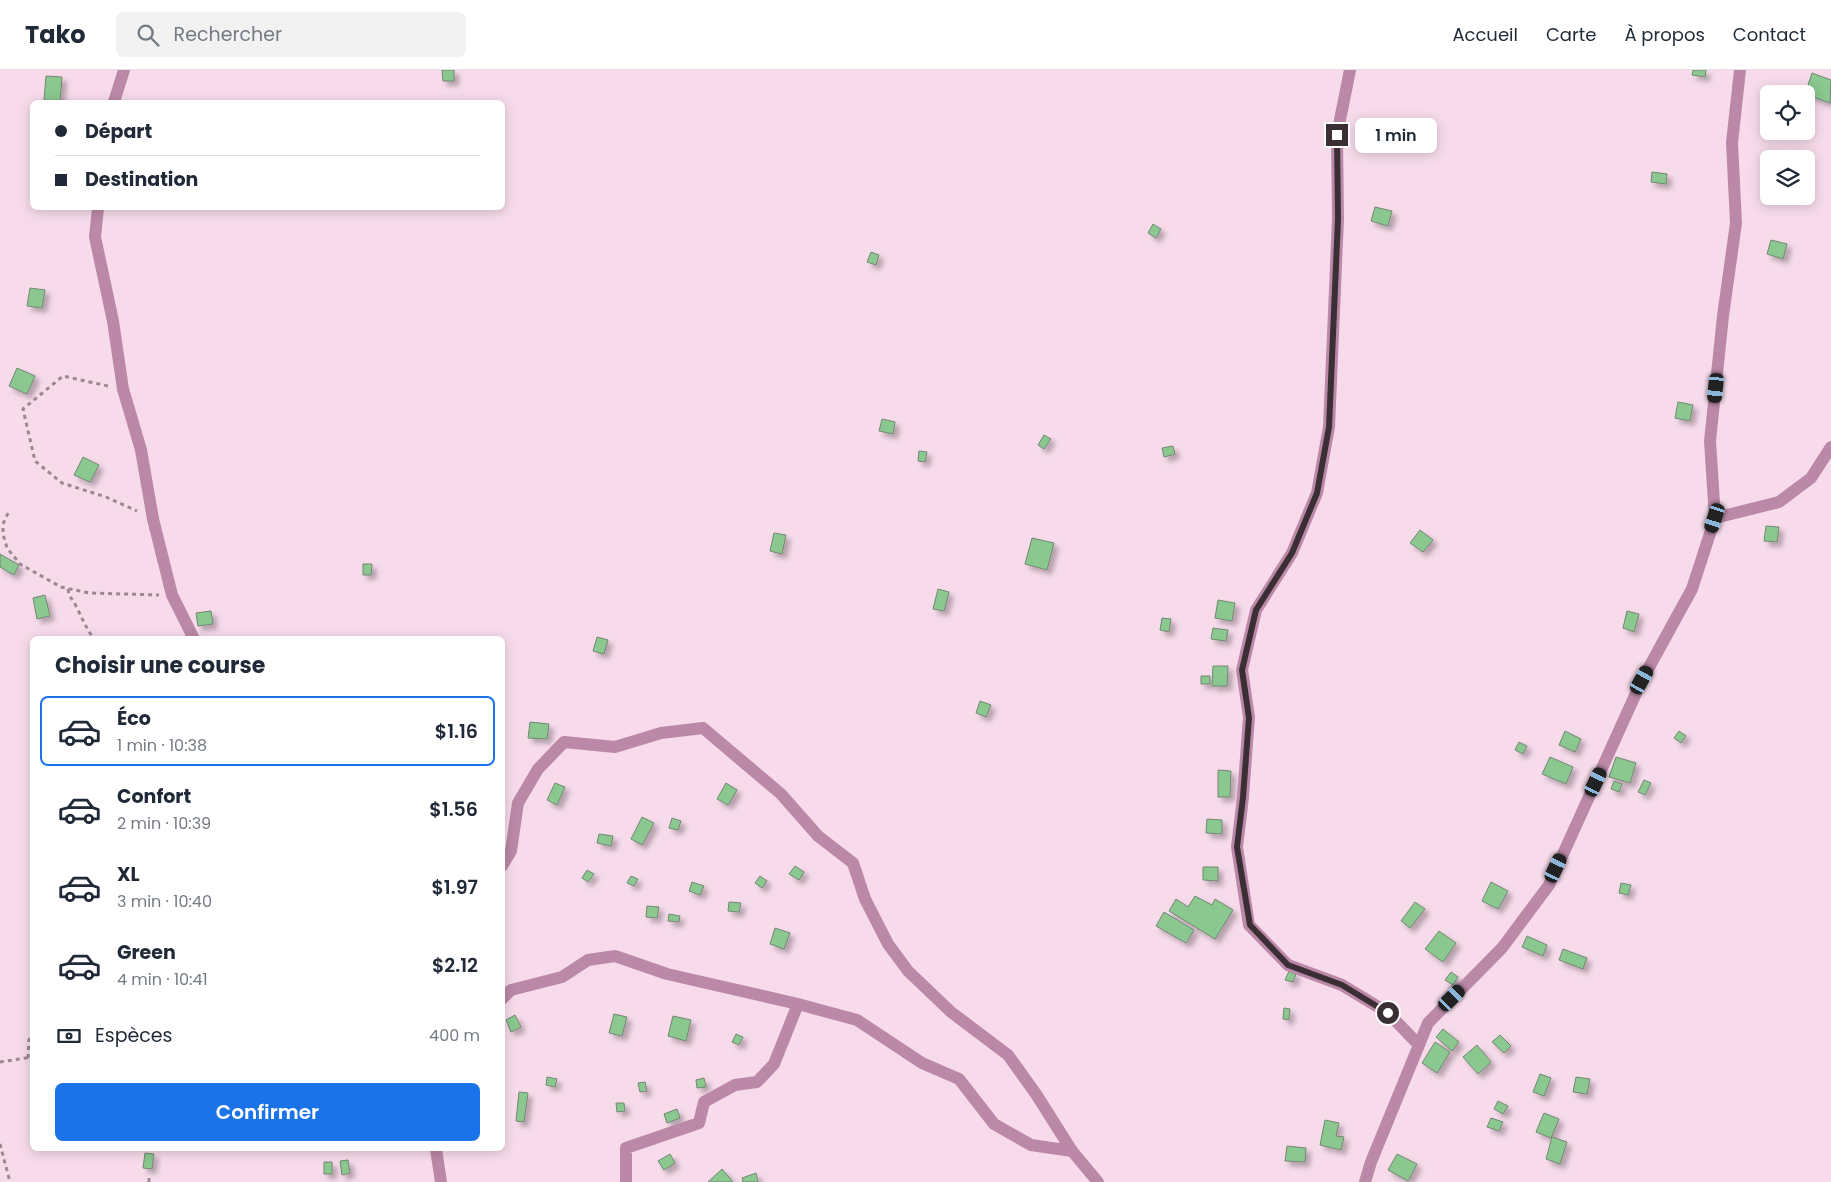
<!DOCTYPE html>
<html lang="fr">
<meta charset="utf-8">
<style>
body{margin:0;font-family:Poppins,sans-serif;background:#f2f2f3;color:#1f2937;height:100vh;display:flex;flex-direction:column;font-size:19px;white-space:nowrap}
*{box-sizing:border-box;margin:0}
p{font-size:16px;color:#747a83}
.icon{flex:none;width:28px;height:28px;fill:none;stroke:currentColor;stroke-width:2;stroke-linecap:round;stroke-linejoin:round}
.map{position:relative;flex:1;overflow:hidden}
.side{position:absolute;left:30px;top:566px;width:475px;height:515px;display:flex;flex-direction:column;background:#fff;border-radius:8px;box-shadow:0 2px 12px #0003}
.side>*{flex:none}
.guide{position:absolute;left:30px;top:30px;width:475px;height:110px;border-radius:8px;box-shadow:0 2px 12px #0003;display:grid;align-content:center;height:110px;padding:0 25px;background:#fff}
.buttons{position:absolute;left:1760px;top:15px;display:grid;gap:10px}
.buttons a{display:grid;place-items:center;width:55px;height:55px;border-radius:8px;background:#fff;box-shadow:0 2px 12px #0003;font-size:25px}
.end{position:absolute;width:22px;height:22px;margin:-11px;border:6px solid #392f35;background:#fff;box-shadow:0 0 0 2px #fff}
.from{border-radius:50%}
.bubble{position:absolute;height:35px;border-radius:8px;background:#fff;box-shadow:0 2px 12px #0003;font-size:16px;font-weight:600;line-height:35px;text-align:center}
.car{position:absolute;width:15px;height:30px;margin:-15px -8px;border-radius:6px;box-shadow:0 0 4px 1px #0007;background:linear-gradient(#222 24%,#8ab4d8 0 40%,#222 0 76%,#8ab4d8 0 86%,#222 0)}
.guide b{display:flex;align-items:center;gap:18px;height:48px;font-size:19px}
.guide b+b{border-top:1px solid #e0e1e3}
.guide i{width:12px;height:12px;background:#1f2937}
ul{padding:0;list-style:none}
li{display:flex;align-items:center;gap:15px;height:70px;margin:0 10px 8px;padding:0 15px;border:2px solid transparent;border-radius:8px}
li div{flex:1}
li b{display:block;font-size:19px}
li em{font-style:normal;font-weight:600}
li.current{border-color:#1a73e8}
li>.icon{width:45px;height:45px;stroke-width:1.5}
h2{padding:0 25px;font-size:22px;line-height:60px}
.pay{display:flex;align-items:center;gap:12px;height:55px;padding:0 25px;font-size:19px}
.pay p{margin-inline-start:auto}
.action{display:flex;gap:10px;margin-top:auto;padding:10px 25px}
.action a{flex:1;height:58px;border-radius:8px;background:#1a73e8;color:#fff;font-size:20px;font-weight:600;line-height:58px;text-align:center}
header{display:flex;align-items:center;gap:30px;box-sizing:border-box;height:70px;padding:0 25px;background:#fff;border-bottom:1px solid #e0e1e3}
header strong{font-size:24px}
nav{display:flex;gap:28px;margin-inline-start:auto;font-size:18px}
.search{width:350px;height:45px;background:#f2f2f3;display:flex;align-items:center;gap:12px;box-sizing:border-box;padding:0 18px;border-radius:8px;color:#747a83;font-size:19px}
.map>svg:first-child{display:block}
.building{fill:#8ac88f;stroke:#728673;filter:url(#shadow)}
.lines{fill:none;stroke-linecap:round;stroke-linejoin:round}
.path{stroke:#9b8893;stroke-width:3;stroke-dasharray:4 4;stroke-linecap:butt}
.minor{stroke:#bb89a7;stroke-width:12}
.route{stroke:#392f35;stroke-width:6}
</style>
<header>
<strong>Tako</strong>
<div class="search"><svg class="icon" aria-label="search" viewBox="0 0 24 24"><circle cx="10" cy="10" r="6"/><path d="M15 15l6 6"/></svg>Rechercher</div>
<nav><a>Accueil</a><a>Carte</a><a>À propos</a><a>Contact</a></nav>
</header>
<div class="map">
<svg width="1831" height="1112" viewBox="0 0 1831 1112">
<defs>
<filter id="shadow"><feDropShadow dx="4.5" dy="4.5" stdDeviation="2.5" flood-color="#0004"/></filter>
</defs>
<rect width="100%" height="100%" fill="#f7dbeb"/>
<path class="building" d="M442,0h12v11h-11z
M1693,0h13l-1,7 -13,-2z
M1812,3l19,7 -1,23 -25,-9z
M46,6l16,1 -2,24 -16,-1z
M1792,17l11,4 -2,3h-12z
M1652,102l15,2 -1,10 -15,-2z
M1375,137l17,4 -4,15 -17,-5z
M1153,154l8,5 -5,9 -8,-5z
M1771,170l16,4 -4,15 -16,-5z
M871,182l8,3 -3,10 -9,-3z
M30,218l15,2 -3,18 -15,-2z
M17,298l18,8 -8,18 -18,-8z
M1678,332l15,3 -3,16 -15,-3z
M882,349l13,3 -2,12 -14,-3z
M1044,365l7,4 -7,10 -6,-4z
M1173,376l2,8 -11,3 -2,-9z
M919,381l8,1 -2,10 -7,-1z
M83,387l16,8 -9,17 -16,-7z
M1766,456l13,1 -2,15 -13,-1z
M1420,460l13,10 -10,12 -13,-9z
M774,463l12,2 -4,19 -12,-3z
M1032,468l22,5 -7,27 -22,-6z
M0,484l19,11 -5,10 -14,-8z
M363,494h9l-1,11h-8z
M938,519l11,3 -5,19 -11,-2z
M45,525l5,21 -13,3 -4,-21z
M1218,530l17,3 -3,18 -17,-3z
M211,541l2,13 -15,2 -2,-13z
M1627,541l12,3 -5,18 -11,-4z
M1162,548l9,1 -2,13 -9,-2z
M1213,558l15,2 -2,11 -15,-2z
M597,567l11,3 -4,14 -11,-3z
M1213,596h15l-1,20h-15z
M1201,606h9v8h-9z
M980,631l11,4 -5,12 -10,-4z
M530,652l19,2 -2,15 -19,-1z
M1565,661l16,8 -6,13 -16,-7z
M1679,661l7,5 -5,7 -7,-5z
M1519,672l8,4 -4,8 -8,-4z
M1550,687l23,10 -7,17 -24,-10z
M1616,687l20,6 -6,20 -21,-6z
M1218,700l13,1 -1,26h-12z
M1644,710l7,3 -6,12 -7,-3z
M1614,711l8,3 -3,8 -8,-3z
M555,713l10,4 -8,18 -10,-5z
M726,713l11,7 -9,15 -11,-6z
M642,747l12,6 -12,22 -11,-6z
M672,748l9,3 -3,9 -9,-2z
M1207,749l15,1v14l-16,-1z
M599,764l14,2 -2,10 -14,-3z
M795,796l9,6 -5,8 -10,-6z
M1203,797h15v14l-15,-1z
M587,800l7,4 -6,8 -6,-4z
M631,806l7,3 -4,7 -7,-3z
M760,806l7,5 -5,7 -7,-5z
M692,812l12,4 -4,9 -11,-4z
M1491,812l17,9 -10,18 -16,-8z
M1621,813l10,2 -3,10 -9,-2z
M1195,826l17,9 3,-6 18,11 -18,29 -46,-28 7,-12 12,8z
M729,832l12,1 -2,9 -11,-1z
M1415,832l10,7 -15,19 -9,-7z
M647,836l12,1 -2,11 -11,-1z
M1164,842l30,18 -8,13 -30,-17z
M669,844l11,2 -1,6 -11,-1z
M775,858l15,5 -6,16 -14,-5z
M1439,861l17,12 -13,19 -18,-13z
M1527,866l20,9 -4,11 -21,-9z
M1563,879l24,9 -4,11 -24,-9z
M1289,901l7,3 -3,8 -8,-2z
M1451,902l7,5 -5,8 -8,-5z
M1284,938l6,1 -1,11 -6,-1z
M614,944l13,3 -5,19 -13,-3z
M515,945l6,12 -10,5 -5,-12z
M673,946l18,4 -5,21 -18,-5z
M1443,959l16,13 -7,9 -16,-14z
M736,964l7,3 -4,8 -7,-3z
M1500,965l11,11 -7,7 -12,-11z
M1435,972l15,10 -13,21 -15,-10z
M1477,975l14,17 -13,12 -15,-17z
M1540,1004l11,4 -7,18 -11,-4z
M547,1007l10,2 -2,8 -9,-2z
M1576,1007l14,2 -3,15 -14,-2z
M704,1008l2,9 -9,1 -1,-8z
M645,1012l2,9 -7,1 -2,-9z
M519,1022l9,1 -4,29 -8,-1z
M1498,1031l10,5 -5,8 -9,-5z
M616,1033h8l1,8 -8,1z
M677,1039l3,9 -13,5 -3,-9z
M1544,1043l15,6 -8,19 -15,-6z
M1491,1048l12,4 -4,9 -12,-4z
M1325,1050l14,3 -3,13 8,1 -3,13 -21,-5z
M1552,1067l15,5 -7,22 -14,-5z
M1287,1076l19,2 -1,14 -20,-1z
M145,1083l9,1 -2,15 -9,-1z
M670,1084l5,9 -11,7 -6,-9z
M1397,1084l20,10 -9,17 -20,-11z
M348,1090l2,13 -8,2 -2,-14z
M324,1092h8v12h-8z
M722,1099l11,13h-25z
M756,1103l2,9h-15l-1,-4z"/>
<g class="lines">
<path class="path" d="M108,316l-45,-10 -40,33 12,52 27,22 44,14 31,14
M8,443l-5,11v10l4,14 13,16 41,23 28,6 70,2
M68,519c1,9 5,10 8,17 6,12 10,22 18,33
M28,988l1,-18 3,-6
M0,992l32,-5
M0,1074l10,38
M149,1112v-4"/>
<path class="minor" d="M1350,0l-13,65 1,84 -9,208 -12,66 -25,60 -36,57 -14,60 7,47 -6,80 -6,50 12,78 39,40 54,20 46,28 31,32
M114,32l10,-32
M98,138l-3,29 18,84 10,68 18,61 12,69 19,76 22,44
M1715,448l64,-16 32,-24 20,-31
M502,796l9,-15 7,-48 20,-34 26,-27 51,5 46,-14 42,-5 78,66 37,42 35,27 12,36 23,45 20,27 43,41 57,43 28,39 36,57
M502,929l9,-9 51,-13 26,-17 27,-4 52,18 131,30 59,16 65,43 37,16 35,45 37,21 41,6 26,31
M436,1079l5,33
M626,1112v-34l73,-25 5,-21 31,-17 22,-3 17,-18 24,-60
M1365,1112l6,-20 57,-139 74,-75 47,-63 93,-205 50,-91 23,-71 -5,-77 13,-125 13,-93 -4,-80 8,-73"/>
</g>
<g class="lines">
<path class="route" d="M1337,65l1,84 -9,208 -12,66 -25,60 -36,57 -14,60 7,48 -6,79 -6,50 13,78 38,40 54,20 46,28"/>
</g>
</svg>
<div class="buttons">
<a><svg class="icon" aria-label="locate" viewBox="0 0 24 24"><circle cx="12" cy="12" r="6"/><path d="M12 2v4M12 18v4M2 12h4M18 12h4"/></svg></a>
<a><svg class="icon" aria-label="layers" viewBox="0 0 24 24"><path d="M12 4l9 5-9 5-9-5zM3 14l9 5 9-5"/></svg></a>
</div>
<i class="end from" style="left:1388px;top:943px"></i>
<i class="end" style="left:1337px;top:65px"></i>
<div class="bubble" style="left:1355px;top:48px;width:82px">1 min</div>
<i class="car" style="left:1716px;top:318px;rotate:186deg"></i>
<i class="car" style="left:1715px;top:448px;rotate:198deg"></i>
<i class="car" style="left:1642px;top:610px;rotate:29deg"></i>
<i class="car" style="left:1596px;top:712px;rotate:25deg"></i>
<i class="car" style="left:1556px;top:798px;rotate:25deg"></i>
<i class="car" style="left:1452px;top:928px;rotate:45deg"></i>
<div class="guide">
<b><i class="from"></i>Départ</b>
<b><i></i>Destination</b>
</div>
<section class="side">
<h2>Choisir une course</h2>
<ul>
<li class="current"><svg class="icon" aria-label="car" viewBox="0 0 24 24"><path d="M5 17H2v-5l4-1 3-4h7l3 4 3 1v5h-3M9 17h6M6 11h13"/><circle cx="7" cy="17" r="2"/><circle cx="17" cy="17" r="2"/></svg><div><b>Éco</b><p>1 min · 10:38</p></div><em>$1.16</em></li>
<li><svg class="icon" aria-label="car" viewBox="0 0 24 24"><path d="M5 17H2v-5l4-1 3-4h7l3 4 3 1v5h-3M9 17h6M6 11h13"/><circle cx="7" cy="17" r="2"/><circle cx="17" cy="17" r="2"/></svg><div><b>Confort</b><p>2 min · 10:39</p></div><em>$1.56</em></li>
<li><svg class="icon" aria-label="car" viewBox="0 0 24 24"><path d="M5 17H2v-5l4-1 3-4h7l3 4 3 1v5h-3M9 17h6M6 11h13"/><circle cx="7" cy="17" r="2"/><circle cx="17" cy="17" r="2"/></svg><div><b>XL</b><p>3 min · 10:40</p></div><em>$1.97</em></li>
<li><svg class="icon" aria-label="car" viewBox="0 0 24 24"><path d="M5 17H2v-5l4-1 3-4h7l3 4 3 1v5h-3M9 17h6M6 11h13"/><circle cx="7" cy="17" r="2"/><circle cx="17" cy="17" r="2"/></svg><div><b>Green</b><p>4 min · 10:41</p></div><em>$2.12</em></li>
</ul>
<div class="pay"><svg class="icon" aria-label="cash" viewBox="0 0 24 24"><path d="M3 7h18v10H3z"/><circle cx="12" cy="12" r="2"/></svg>Espèces<p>400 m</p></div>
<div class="action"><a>Confirmer</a></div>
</section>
</div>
